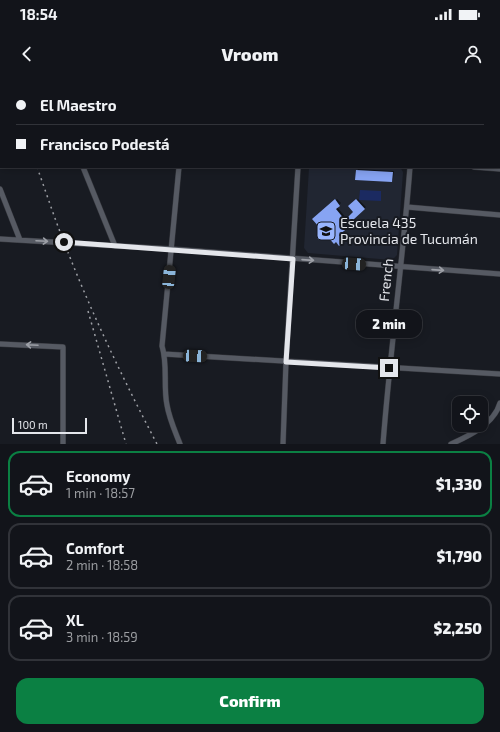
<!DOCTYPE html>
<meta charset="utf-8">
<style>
body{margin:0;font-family:"Exo 2",sans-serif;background:#1f2127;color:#f1f3f6;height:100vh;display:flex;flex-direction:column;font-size:15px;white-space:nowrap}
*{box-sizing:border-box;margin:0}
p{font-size:13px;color:#9c9ea2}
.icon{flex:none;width:22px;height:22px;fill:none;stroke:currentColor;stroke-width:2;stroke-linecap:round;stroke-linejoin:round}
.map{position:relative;height:364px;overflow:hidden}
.sheet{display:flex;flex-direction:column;background:#12141a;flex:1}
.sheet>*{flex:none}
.top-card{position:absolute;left:0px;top:0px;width:500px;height:88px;box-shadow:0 2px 10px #0003,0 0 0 1px #313339;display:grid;align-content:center;height:88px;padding:0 16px;background:#12141a}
.fabs{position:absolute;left:452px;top:316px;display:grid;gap:8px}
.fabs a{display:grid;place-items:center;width:36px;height:36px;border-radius:8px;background:#12141a;box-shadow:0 2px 10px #0003,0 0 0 1px #313339;font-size:20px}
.scale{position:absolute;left:12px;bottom:10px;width:75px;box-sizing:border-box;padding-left:4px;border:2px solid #e4e6eb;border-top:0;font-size:11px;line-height:14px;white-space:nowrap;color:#e4e6eb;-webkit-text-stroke:3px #181b22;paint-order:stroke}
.end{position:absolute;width:18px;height:18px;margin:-9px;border:5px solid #e4e6eb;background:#111;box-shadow:0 0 0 2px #111}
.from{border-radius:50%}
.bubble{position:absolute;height:28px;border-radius:12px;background:#12141a;box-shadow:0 2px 10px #0003,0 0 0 1px #313339;font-size:13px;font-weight:800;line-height:28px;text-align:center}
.car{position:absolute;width:12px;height:24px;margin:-12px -6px;border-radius:5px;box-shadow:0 0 3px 1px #0007;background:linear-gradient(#222 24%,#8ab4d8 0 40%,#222 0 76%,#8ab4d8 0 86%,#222 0)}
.top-card b{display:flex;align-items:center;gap:14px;height:38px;font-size:15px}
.top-card b+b{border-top:1px solid #313339}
.top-card i{width:10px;height:10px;background:#f1f3f6}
ul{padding:7px 0 0;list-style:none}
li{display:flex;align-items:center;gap:12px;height:66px;margin:0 8px 6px;padding:0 8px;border:2px solid #313339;border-radius:12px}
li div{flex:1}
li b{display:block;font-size:15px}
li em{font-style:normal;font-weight:800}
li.on{border-color:#0b8043}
li>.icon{width:36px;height:36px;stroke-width:1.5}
.cta{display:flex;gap:8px;margin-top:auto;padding:8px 16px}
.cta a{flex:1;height:46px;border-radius:12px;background:#0b8043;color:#fff;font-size:16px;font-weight:800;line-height:46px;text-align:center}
.status{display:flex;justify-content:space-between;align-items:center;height:28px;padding:0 20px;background:#12141a;direction:ltr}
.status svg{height:11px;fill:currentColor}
header{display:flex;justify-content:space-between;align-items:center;height:52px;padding:0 16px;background:#12141a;font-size:18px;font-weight:800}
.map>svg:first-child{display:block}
.built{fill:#212632}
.pitch{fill:#1b2a61}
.shadow{fill:#0007}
.building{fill:#87a4f3}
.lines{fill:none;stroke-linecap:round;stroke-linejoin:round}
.minor-casing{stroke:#35373d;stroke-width:6}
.minor{stroke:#565a63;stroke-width:5}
.rail{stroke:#9ea0a6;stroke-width:1.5;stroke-dasharray:2 4;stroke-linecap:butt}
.oneway{stroke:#9da0a7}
.route{stroke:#e4e6eb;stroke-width:5}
.labels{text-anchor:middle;stroke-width:4;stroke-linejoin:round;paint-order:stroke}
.poi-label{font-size:14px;fill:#e4e6eb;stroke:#181b22;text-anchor:start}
.street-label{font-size:14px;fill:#e4e6eb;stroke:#181b22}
</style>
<div class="status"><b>18:54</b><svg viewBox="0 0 49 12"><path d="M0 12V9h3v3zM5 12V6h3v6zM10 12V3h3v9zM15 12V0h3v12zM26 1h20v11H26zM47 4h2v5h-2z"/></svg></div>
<header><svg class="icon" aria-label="back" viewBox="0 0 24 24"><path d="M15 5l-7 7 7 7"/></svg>Vroom<svg class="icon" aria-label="person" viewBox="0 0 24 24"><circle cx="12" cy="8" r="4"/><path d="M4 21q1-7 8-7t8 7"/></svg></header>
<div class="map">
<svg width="500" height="364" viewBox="0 0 500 364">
<rect width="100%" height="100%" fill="#181b22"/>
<path class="built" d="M310,87h90l3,5 -6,83 -5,5 -84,-7 -4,-5 5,-80z"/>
<path class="pitch" d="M360,110l21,1v10l-22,-1z"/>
<path class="shadow" d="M358,89l36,2 -1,8 -1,2 -35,-10z
M337,119l4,4 -4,4 10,12 7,-7 -5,-6 9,-7 8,8 -12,11 2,2 -16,13 5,6 -6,5 -26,-25z"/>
<path class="building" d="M356,90l37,2 -1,10 -37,-2z
M335,119l5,7 -4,3 9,11 8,-8 -5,-6 8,-7 9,10 -12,11 2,2 -16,13 5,6 -5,5 -3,-4 -2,2 -22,-25z"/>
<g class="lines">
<g class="minor-casing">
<path id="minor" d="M52,0v1
M80,1v-1
M185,1v-1
M302,1v-1
M415,1v-1
M0,53h1
M83,87l32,79
M179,87l-17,179c6,19 1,40 5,59 2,13 8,26 13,39
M474,87l26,2
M0,109l20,51
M407,127l93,8
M0,159l171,10 329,25
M0,264l63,3v97
M164,274l336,20
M283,364l3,-82 12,-195
M383,364c7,-92 20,-185 27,-277
M451,364c18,-8 43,-20 49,-41"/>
</g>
<use href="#minor" class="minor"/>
<path class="rail" d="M4,0v1
M37,87c9,25 17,50 27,75 26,68 59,137 93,202
M88,231l38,133"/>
</g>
<defs><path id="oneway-shaft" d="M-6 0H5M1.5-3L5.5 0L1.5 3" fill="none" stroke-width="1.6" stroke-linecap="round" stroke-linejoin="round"/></defs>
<g class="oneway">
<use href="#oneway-shaft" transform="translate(42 161) rotate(3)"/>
<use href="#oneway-shaft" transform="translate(308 180) rotate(4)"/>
<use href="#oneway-shaft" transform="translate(438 190) rotate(4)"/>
<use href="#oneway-shaft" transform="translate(32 265) rotate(-177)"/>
</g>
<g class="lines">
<path class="route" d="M64,162l229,17 -7,103 103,6"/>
</g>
<defs>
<g id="school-square" transform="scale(1)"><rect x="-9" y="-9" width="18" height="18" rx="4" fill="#99b5fd" stroke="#181b22"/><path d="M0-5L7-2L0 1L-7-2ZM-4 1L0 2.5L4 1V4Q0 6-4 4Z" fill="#111"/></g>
</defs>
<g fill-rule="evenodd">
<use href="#school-square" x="326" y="151"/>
</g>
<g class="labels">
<g class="poi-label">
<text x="340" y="148">Escuela 435<tspan x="340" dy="16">Provincia de Tucumán</tspan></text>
</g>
<g class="street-label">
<text transform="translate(386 200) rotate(-84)" y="5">French</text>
</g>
</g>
</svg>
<div class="fabs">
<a><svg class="icon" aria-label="locate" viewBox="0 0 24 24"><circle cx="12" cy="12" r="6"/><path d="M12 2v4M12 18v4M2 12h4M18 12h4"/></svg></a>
</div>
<div class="scale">100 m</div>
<i class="end from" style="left:64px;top:162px"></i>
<i class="end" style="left:389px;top:288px"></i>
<div class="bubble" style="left:356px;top:230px;width:66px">2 min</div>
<i class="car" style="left:354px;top:184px;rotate:94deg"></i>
<i class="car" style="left:169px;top:197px;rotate:6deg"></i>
<i class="car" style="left:195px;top:276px;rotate:93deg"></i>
<div class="top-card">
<b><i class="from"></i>El Maestro</b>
<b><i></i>Francisco Podestá</b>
</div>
</div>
<section class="sheet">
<ul>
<li class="on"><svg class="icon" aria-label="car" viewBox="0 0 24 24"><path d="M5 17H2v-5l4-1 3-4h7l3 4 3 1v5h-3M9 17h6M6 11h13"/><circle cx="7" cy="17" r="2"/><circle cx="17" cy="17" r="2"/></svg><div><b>Economy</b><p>1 min · 18:57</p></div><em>$1,330</em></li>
<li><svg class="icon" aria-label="car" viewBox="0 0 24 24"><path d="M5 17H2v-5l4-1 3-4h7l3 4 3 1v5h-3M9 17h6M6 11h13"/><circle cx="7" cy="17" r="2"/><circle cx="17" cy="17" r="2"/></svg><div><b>Comfort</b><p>2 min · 18:58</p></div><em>$1,790</em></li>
<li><svg class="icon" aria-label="car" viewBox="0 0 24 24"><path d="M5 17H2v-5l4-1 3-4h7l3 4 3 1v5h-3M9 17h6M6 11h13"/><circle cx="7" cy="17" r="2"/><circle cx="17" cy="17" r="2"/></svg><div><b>XL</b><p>3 min · 18:59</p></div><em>$2,250</em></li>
</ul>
<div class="cta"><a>Confirm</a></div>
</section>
